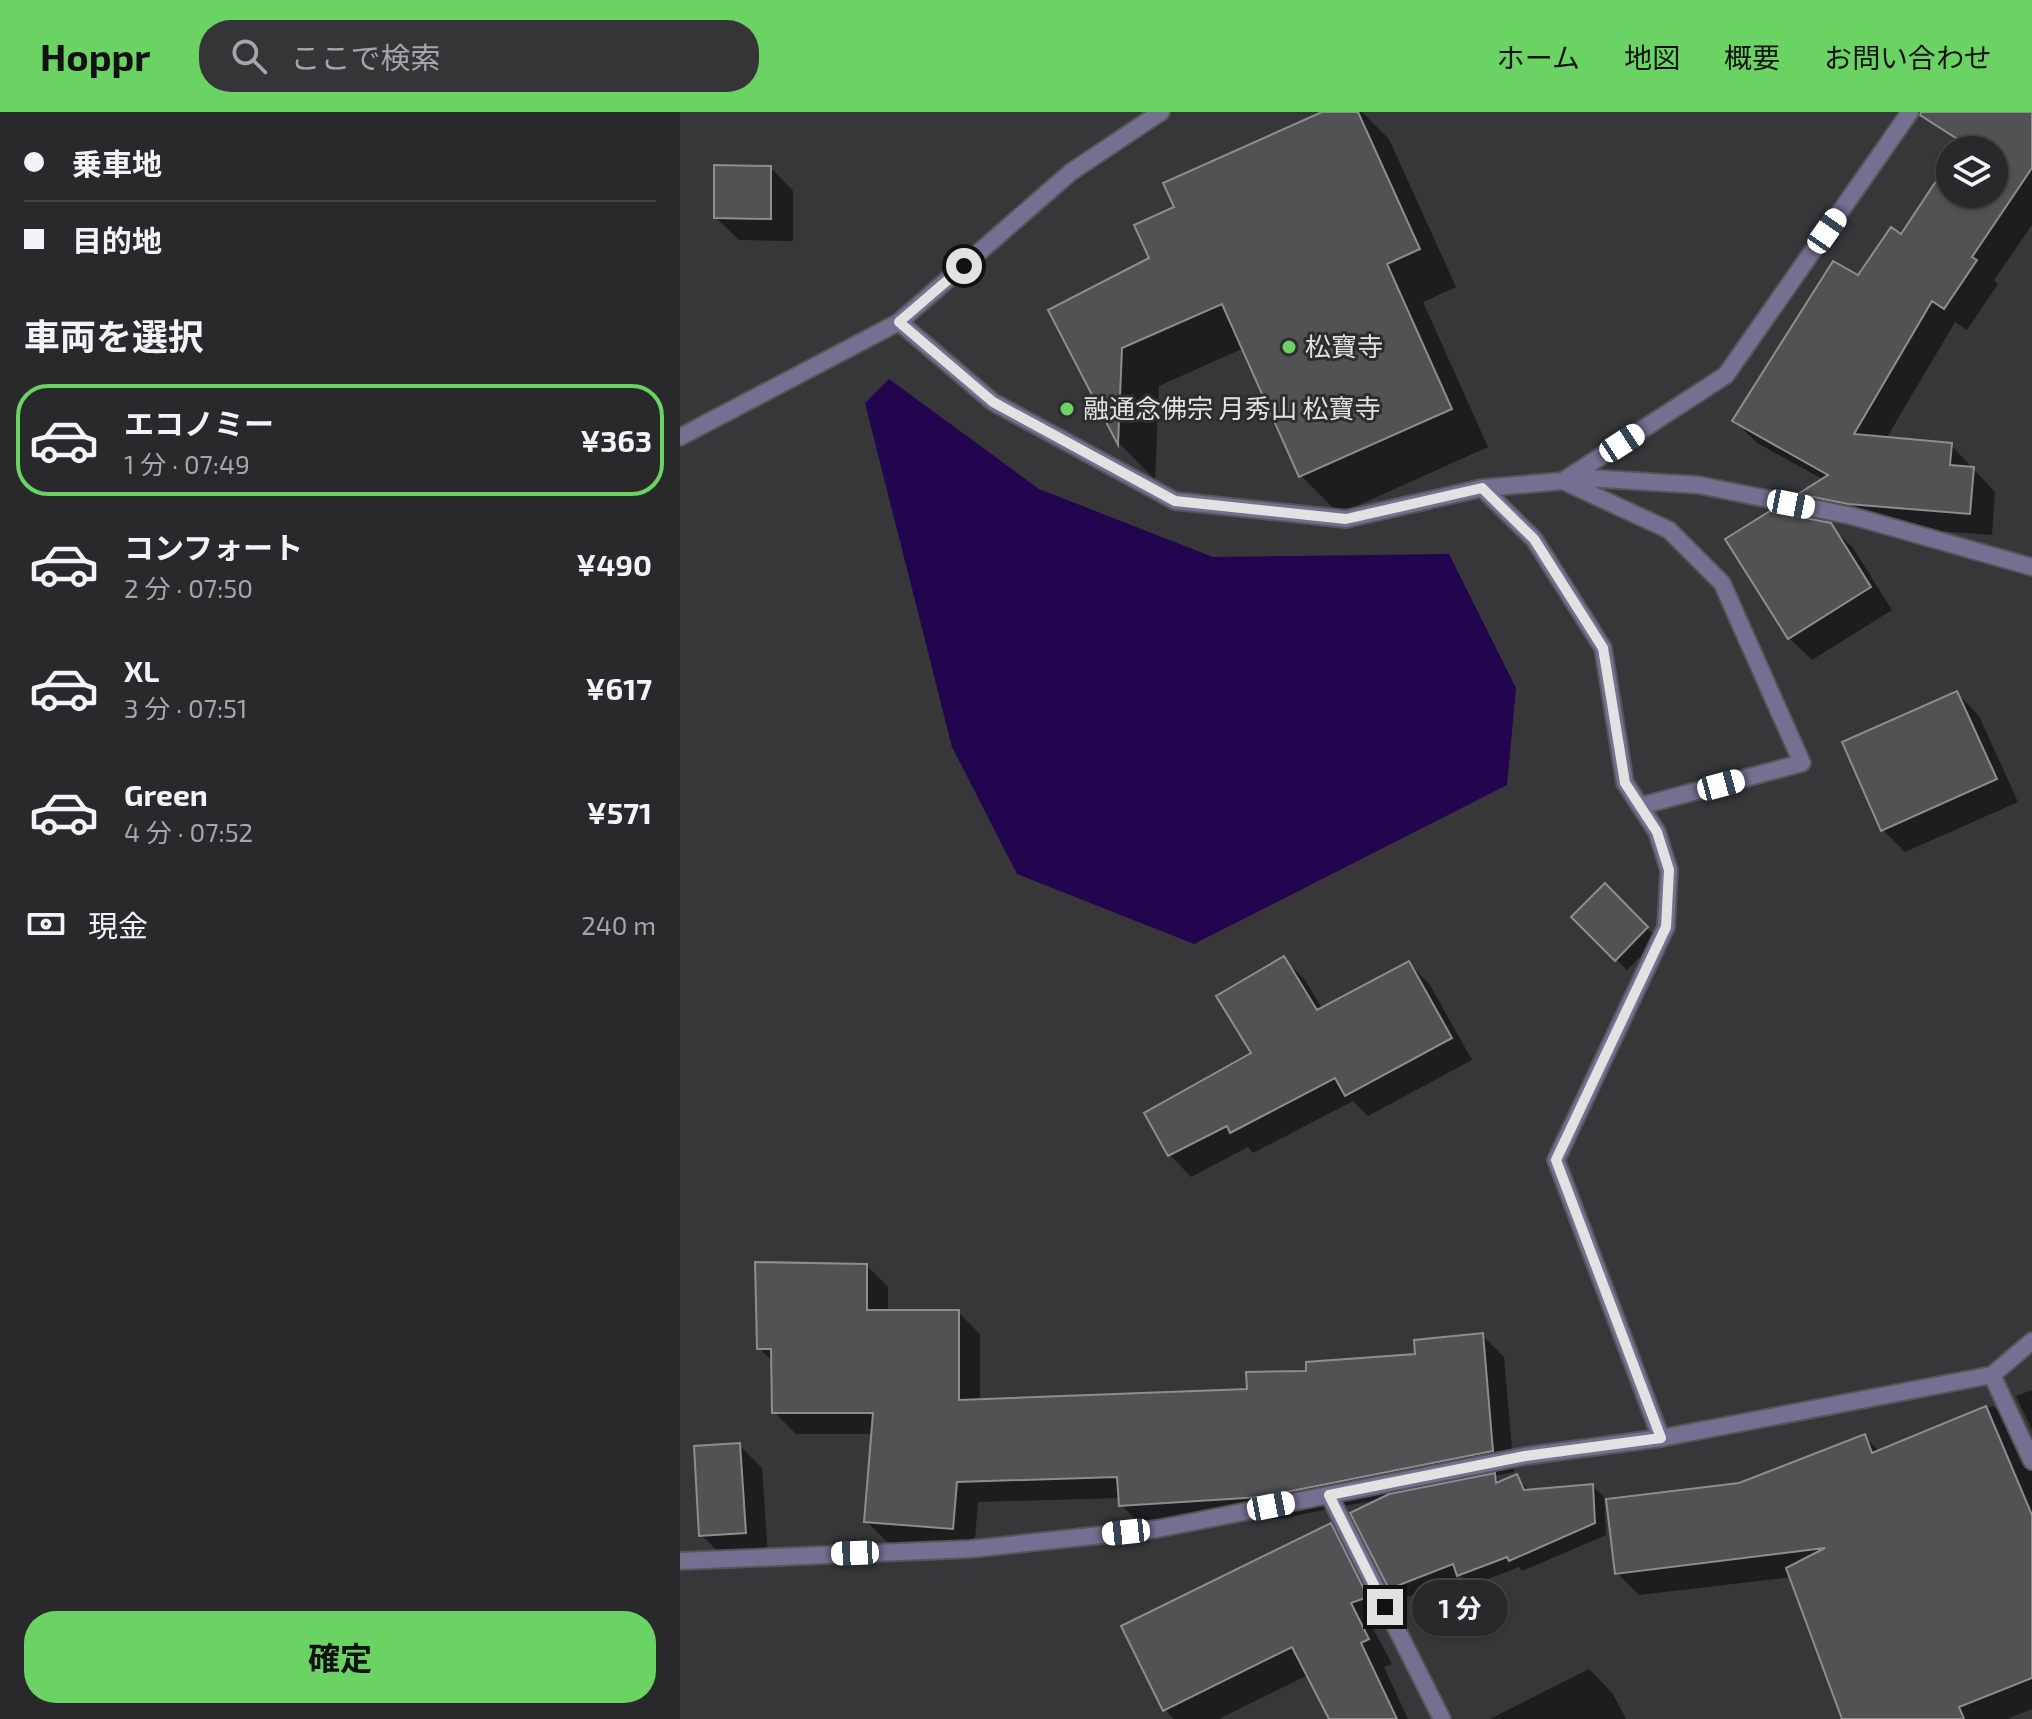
<!DOCTYPE html>
<html lang="ja">
<meta charset="utf-8">
<style>
body{margin:0;font-family:"Exo 2","Noto Sans JP",sans-serif;background:#353538;color:#f1f3f6;height:100vh;display:flex;flex-direction:column;font-size:30px;white-space:nowrap}
*{box-sizing:border-box;margin:0}
p{font-size:26px;color:#a5a6a9}
.icon{flex:none;width:44px;height:44px;fill:none;stroke:currentColor;stroke-width:2;stroke-linecap:round;stroke-linejoin:round}
.map{position:relative;flex:1;overflow:hidden}
.panel{display:flex;flex-direction:column;background:#29292c;width:680px}
.panel>*{flex:none}
.top-card{display:grid;align-content:center;height:176px;padding:0 24px;background:#29292c}
.controls{position:absolute;left:1256px;top:24px;display:grid;gap:16px}
.controls a{display:grid;place-items:center;width:72px;height:72px;border-radius:50%;background:#29292c;box-shadow:0 2px 6px #0004,0 0 0 2px #454548;font-size:40px}
.end{position:absolute;width:36px;height:36px;margin:-18px;border:10px solid #e2e2e3;background:#111;box-shadow:0 0 0 4px #111}
.from{border-radius:50%}
.bubble{position:absolute;height:56px;border-radius:28px;background:#29292c;box-shadow:0 2px 6px #0004,0 0 0 2px #454548;font-size:26px;font-weight:700;line-height:56px;text-align:center}
.car{position:absolute;width:24px;height:48px;margin:-24px -12px;border-radius:10px;box-shadow:0 0 6px 2px #0007;background:linear-gradient(#fff 24%,#345 0 40%,#fff 0 76%,#345 0 86%,#fff 0)}
.top-card b{display:flex;align-items:center;gap:28px;height:76px;font-size:30px}
.top-card b+b{border-top:2px solid #454548}
.top-card i{width:20px;height:20px;background:#f1f3f6}
ul{padding:0;list-style:none}
li{display:flex;align-items:center;gap:24px;height:112px;margin:0 16px 12px;padding:0 8px;border:4px solid transparent;border-radius:32px}
li div{flex:1}
li b{display:block;font-size:30px}
li em{font-style:normal;font-weight:700}
li.selected{border-color:#6bd363}
li>.icon{width:72px;height:72px;stroke-width:1.5}
h2{padding:0 24px;font-size:36px;line-height:96px}
.pay{display:flex;align-items:center;gap:20px;height:88px;padding:0 24px;font-size:30px}
.pay p{margin-inline-start:auto}
.primary-button{display:flex;gap:16px;margin-top:auto;padding:16px 24px}
.primary-button a{flex:1;height:92px;border-radius:32px;background:#6bd363;color:#111;font-size:32px;font-weight:700;line-height:92px;text-align:center}
header{display:flex;align-items:center;gap:48px;box-sizing:border-box;height:112px;padding:0 40px;background:#6bd363;color:#111}
header strong{font-size:38px}
nav{display:flex;gap:44px;margin-inline-start:auto;font-size:28px}
.search{width:560px;height:72px;background:#353538;display:flex;align-items:center;gap:20px;box-sizing:border-box;padding:0 28px;border-radius:32px;color:#a5a6a9;font-size:30px}
main{display:flex;flex:1;min-height:0}
.map>svg:first-child{display:block}
.water{fill:#23054f}
.shadow{fill:#0007}
.building{fill:#525255;stroke:#8d8d90;stroke-width:2}
.lines{fill:none;stroke-linecap:round;stroke-linejoin:round}
.service-casing{stroke:#565658;stroke-width:20}
.minor-casing{stroke:#565658;stroke-width:20}
.service{stroke:#757092;stroke-width:16}
.minor{stroke:#757092;stroke-width:16}
.route{stroke:#e2e2e3;stroke-width:10}
.poi-dot{fill:#6bd363;stroke:#2d2d30;stroke-width:3}
.labels{text-anchor:middle;stroke-width:6;stroke-linejoin:round;paint-order:stroke}
.poi-label{font-size:26px;fill:#e2e2e3;stroke:#2d2d30;text-anchor:start}
</style>
<header>
<strong>Hoppr</strong>
<div class="search"><svg class="icon" aria-label="search" viewBox="0 0 24 24"><circle cx="10" cy="10" r="6"/><path d="M15 15l6 6"/></svg>ここで検索</div>
<nav><a>ホーム</a><a>地図</a><a>概要</a><a>お問い合わせ</a></nav>
</header>
<main>
<section class="panel">
<div class="top-card">
<b><i class="from"></i>乗車地</b>
<b><i></i>目的地</b>
</div>
<h2>車両を選択</h2>
<ul>
<li class="selected"><svg class="icon" aria-label="car" viewBox="0 0 24 24"><path d="M5 17H2v-5l4-1 3-4h7l3 4 3 1v5h-3M9 17h6M6 11h13"/><circle cx="7" cy="17" r="2"/><circle cx="17" cy="17" r="2"/></svg><div><b>エコノミー</b><p>1 分 · 07:49</p></div><em>¥363</em></li>
<li><svg class="icon" aria-label="car" viewBox="0 0 24 24"><path d="M5 17H2v-5l4-1 3-4h7l3 4 3 1v5h-3M9 17h6M6 11h13"/><circle cx="7" cy="17" r="2"/><circle cx="17" cy="17" r="2"/></svg><div><b>コンフォート</b><p>2 分 · 07:50</p></div><em>¥490</em></li>
<li><svg class="icon" aria-label="car" viewBox="0 0 24 24"><path d="M5 17H2v-5l4-1 3-4h7l3 4 3 1v5h-3M9 17h6M6 11h13"/><circle cx="7" cy="17" r="2"/><circle cx="17" cy="17" r="2"/></svg><div><b>XL</b><p>3 分 · 07:51</p></div><em>¥617</em></li>
<li><svg class="icon" aria-label="car" viewBox="0 0 24 24"><path d="M5 17H2v-5l4-1 3-4h7l3 4 3 1v5h-3M9 17h6M6 11h13"/><circle cx="7" cy="17" r="2"/><circle cx="17" cy="17" r="2"/></svg><div><b>Green</b><p>4 分 · 07:52</p></div><em>¥571</em></li>
</ul>
<div class="pay"><svg class="icon" aria-label="cash" viewBox="0 0 24 24"><path d="M3 7h18v10H3z"/><circle cx="12" cy="12" r="2"/></svg>現金<p>240 m</p></div>
<div class="primary-button"><a>確定</a></div>
</section>
<div class="map">
<svg width="1352" height="1607" viewBox="0 0 1352 1607">
<rect width="100%" height="100%" fill="#37373a"/>
<path class="water" d="M209,267l150,110 174,68 236,-3 67,134 -9,97 -313,159 -177,-70 -65,-127 -87,-344z"/>
<path class="shadow" d="M647,0h35l27,27 67,148 -33,15 65,145 -149,67 -38,-38 -57,-128 -85,38 -4,94 -35,-36 -70,-133 101,-52 25,-51z
M1276,0h76v113l-38,55 4,4 -31,46 -12,-8 -69,117 65,6 44,47 -3,43 -120,-9 -50,-10 -21,-22 23,-14 -67,-37 -23,-23 125,-142 43,-41 48,-74v31h44v-44h-35l3,-4 -17,-17z
M91,56l22,23v50l-54,-1 -23,-22z
M1150,413l23,23 39,62 -80,50 -23,-22z
M1277,581l22,23 39,86 -113,50 -22,-22z
M925,774l53,53 -31,31 -53,-53z
M603,846l22,22 18,30 86,-47 21,22 42,75 -104,56 -15,-15 -100,52 -5,-6 -57,30 -21,-22 -23,-41 107,-60z
M187,1154l21,21v25h70l22,22v67l269,-10 60,-18 108,-17 65,-21 22,22 10,115 -19,4 7,7 15,-6 12,14 64,-5 11,11 2,38 -84,36 -3,-4 -49,19 -9,-10 -59,23 -12,-11 -9,-89 -97,19 -141,9 -22,-22 -1,-7 -142,4 -4,48 -86,-7 -22,-22 7,-87h-77l-22,-22v-49l-15,-15z
M1352,1278v40l-16,-34z
M1313,1294l22,22 17,37v244l-25,10h-166l-49,-142 -153,18 -22,-22 123,-88 124,-49 16,16z
M60,1334l22,22 6,87 -44,2 -23,-22z
M650,1413l25,24 36,72 -18,7 19,36 -8,3 24,52h-78l-22,-44 -89,44h-45l-9,-10z
M909,1557l24,25 13,25h-136z"/>
<path class="building" d="M642,0h36l62,137 -33,15 65,145 -153,68 -77,-173 -100,44 -4,97 -70,-135 101,-52 -15,-33 40,-18 -11,-24z
M1241,0h111v56l-60,89 5,3 -33,49 -12,-8 -78,133 98,9 -2,22 24,2 -4,47 -122,-10 -50,-10 30,-19 -96,-54 101,-160 25,14 33,-48 10,7 49,-74v34h44v-44h-38l6,-8 -42,-27z
M34,53l57,1v53l-57,-1z
M1090,399l61,12 40,64 -83,52 -63,-100z
M1277,579l40,88 -116,52 -39,-89z
M925,771l43,44 -33,34 -44,-44z
M604,844l33,54 92,-49 43,77 -107,58 -10,-18 -105,55 -3,-7 -59,30 -24,-43 107,-60 -35,-57z
M75,1150l112,2v46h92v90l288,-11 -1,-17 60,-1v-9l109,-8 -1,-14 69,-7 10,118 -232,46 -142,9 -2,-29 -160,5 -4,47 -89,-7 9,-109h-101l-1,-64h-14z
M1306,1294l46,109v163l-73,29 5,12h-122l-56,-151 39,-20 -210,26 -9,-75 133,-16 126,-49 7,19z
M60,1331l6,90 -47,3 -5,-90z
M815,1361l1,10 21,-9 7,16 69,-6 2,39 -86,38 -2,-4 -50,19 -4,-12 -64,25 -39,-76 39,-19z
M651,1411l37,74 -17,6 18,36 -8,4 36,76h-68l-37,-72 -129,64 -42,-85z"/>
<g class="lines">
<g class="service-casing">
<path id="service" d="M981,1326l-105,-278 110,-233
M649,1383l113,224"/>
</g>
<g class="minor-casing">
<path id="minor" d="M219,210l94,80 182,99 171,18 136,-31 81,-7 163,-106 184,-263
M0,325l219,-115 172,-150 90,-60
M891,365l128,8 153,31 180,51
M883,369l106,49 53,53 80,180 -162,43
M802,376l52,51 69,109 22,135 32,49 12,38 -3,57
M1312,1263l40,86
M0,1449l291,-12 186,-20 368,-73 136,-18 331,-63 40,-34"/>
</g>
<use href="#service" class="service"/>
<use href="#minor" class="minor"/>
</g>
<g class="lines">
<path class="route" d="M284,154l-65,56 94,80 182,99 171,18 136,-31 52,51 69,109 22,135 32,49 12,38 -3,57 -110,233 105,278 -136,18 -196,39 56,112"/>
</g>
<g class="poi-dot">
<circle cx="609" cy="235" r="8"/>
<circle cx="387" cy="297" r="8"/>
</g>
<g class="labels">
<g class="poi-label">
<text x="625" y="244">松寶寺</text>
<text x="403" y="306">融通念佛宗 月秀山 松寶寺</text>
</g>
</g>
</svg>
<div class="controls">
<a><svg class="icon" aria-label="layers" viewBox="0 0 24 24"><path d="M12 4l9 5-9 5-9-5zM3 14l9 5 9-5"/></svg></a>
</div>
<i class="end from" style="left:284px;top:154px"></i>
<i class="end" style="left:705px;top:1495px"></i>
<div class="bubble" style="left:732px;top:1468px;width:96px">1 分</div>
<i class="car" style="left:1147px;top:119px;rotate:35deg"></i>
<i class="car" style="left:942px;top:331px;rotate:57deg"></i>
<i class="car" style="left:1111px;top:392px;rotate:101deg"></i>
<i class="car" style="left:1041px;top:673px;rotate:75deg"></i>
<i class="car" style="left:591px;top:1394px;rotate:79deg"></i>
<i class="car" style="left:446px;top:1420px;rotate:264deg"></i>
<i class="car" style="left:175px;top:1441px;rotate:268deg"></i>
</div>
</main>
